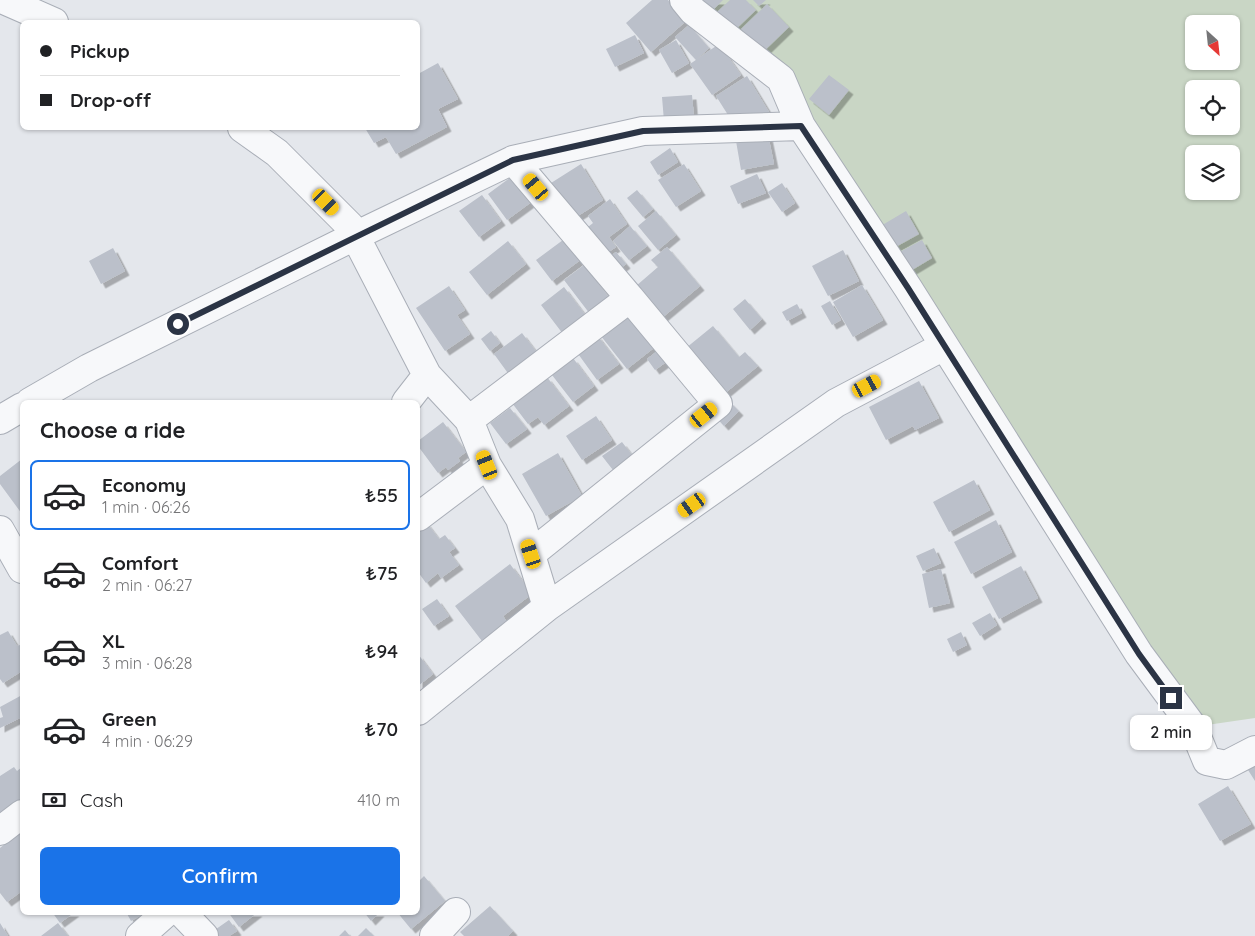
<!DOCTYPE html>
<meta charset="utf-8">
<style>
body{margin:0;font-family:Quicksand,sans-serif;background:#f2f2f2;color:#202124;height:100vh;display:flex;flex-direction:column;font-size:19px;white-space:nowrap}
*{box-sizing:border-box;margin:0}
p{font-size:16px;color:#757577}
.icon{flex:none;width:28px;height:28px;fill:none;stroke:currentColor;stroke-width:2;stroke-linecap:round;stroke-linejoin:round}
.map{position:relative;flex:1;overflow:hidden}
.sheet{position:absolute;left:20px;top:400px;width:400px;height:515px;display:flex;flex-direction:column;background:#fff;border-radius:8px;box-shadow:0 1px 4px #0004}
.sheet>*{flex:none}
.banner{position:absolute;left:20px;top:20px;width:400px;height:110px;border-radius:8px;box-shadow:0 1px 4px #0004;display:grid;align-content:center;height:110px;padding:0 20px;background:#fff}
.needle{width:32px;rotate:153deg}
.tools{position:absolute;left:1185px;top:15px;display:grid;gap:10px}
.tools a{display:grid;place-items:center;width:55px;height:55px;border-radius:8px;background:#fff;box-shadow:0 1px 4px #0004;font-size:25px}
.end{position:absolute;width:22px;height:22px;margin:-11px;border:6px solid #2b3445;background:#fff;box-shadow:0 0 0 2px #fff}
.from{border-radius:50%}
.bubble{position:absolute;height:35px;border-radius:8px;background:#fff;box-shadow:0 1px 4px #0004;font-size:16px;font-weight:600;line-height:35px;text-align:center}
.car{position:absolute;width:15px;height:30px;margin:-15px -8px;border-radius:6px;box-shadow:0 0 4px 1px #0007;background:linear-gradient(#f5c518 24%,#345 0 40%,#f5c518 0 76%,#345 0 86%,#f5c518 0)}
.banner b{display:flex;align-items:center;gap:18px;height:48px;font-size:19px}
.banner b+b{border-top:1px solid #e0e0e0}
.banner i{width:12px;height:12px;background:#202124}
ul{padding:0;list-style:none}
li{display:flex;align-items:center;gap:15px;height:70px;margin:0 10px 8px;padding:0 10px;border:2px solid transparent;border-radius:8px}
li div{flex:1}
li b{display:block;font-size:19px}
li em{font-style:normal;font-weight:600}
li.active{border-color:#1a73e8}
li>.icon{width:45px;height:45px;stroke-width:1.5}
h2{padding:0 20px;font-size:22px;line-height:60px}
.pay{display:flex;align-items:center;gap:12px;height:55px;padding:0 20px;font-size:19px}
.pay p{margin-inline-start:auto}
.cta{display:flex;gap:10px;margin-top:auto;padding:10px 20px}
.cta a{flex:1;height:58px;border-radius:8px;background:#1a73e8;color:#fff;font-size:20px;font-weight:600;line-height:58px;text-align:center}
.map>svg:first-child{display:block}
.green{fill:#c9d6c5;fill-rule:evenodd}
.building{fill:#bbc0ca;filter:url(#shadow)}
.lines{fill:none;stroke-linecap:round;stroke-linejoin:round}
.minor-casing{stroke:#a9aeb7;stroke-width:30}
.minor{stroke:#f7f8fa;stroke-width:28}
.route{stroke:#2b3445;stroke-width:6}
</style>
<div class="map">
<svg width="1255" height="936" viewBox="0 0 1255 936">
<defs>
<filter id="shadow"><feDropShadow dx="4.5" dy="4.5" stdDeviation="0" flood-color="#0004"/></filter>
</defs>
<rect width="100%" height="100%" fill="#e4e7ec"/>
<path class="green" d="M693,0h562v718l-62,9 -412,-648zM1194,24h37v37h-37zM1194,89h37v37h-37zM1194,154h37v37h-37z"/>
<path class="building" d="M652,0h16l18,21 -35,31 -25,-29z
M703,0h20l-10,10z
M730,0h16l10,10 -21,20 -18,-18z
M753,0h13l-7,6z
M767,4l22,23 -26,25 -22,-23z
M689,25l20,23 -13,12 -21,-23z
M635,35l9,18 -29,14 -9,-18z
M676,40l13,23 -17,10 -13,-23z
M719,44l22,31 -29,20 -22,-31z
M438,63l20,36 -20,10 9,18 -51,27 -10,-17 -12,6 -9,-15h53v-54z
M829,75l20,15 -20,25 -20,-16z
M747,76l22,36 -41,3 -12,-19z
M692,95l2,23 -30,3 -2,-24z
M768,135l6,29 -33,6 -5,-29z
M670,148l8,14 -20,13 -8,-13z
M581,164l22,36 -30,19 -22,-36z
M684,164l17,27 -25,16 -18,-27z
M757,174l9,19 -28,11 -8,-18z
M511,177l19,26 -23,17 -19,-26z
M782,183l13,20 -13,9 -14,-20z
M637,190l16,19 -10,8 -16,-19z
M482,195l19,26 -22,16 -20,-26z
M610,199l17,25 -18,13 7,10 -15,10 -18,-26 10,-8 -5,-7z
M656,211l20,24 -18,15 -20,-24z
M906,211l13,23 -27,15 -13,-22z
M630,226l17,20 -18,14 -16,-19z
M563,240l16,21 -27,20 -16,-21z
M922,240l10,18 -25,15 -11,-19z
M508,241l18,23 -39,31 -18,-23z
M667,247l33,39 -37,31 -27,-31 22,-19 -7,-7z
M113,248l12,23 -24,13 -12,-23z
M843,250l16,31 -31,15 -16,-30z
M616,252l10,12 -9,7 -10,-12z
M584,265l26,34 -20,15 -26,-34z
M862,285l21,35 -30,17 -20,-35z
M449,286l16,24 -8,5 13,19 -25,17 -29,-43z
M564,287l22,29 -23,18 -22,-29z
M745,299l17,20 -12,11 -17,-21z
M830,301l11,19 -9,5 -11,-19z
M797,304l5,9 -15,8 -5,-9z
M626,309l29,38 -28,22 -30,-38z
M713,326l26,31 6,-5 13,14 -34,28 -38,-46z
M491,331l9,12 -10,8 -9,-12z
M522,333l19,25 -28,22 -19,-26z
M597,335l22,29 -22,16 -21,-29z
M660,349l9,11 -14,10 -8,-11z
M573,358l21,28 -21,16 -21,-27z
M547,377l22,29 -25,19 -6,-8 -10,7 -16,-21z
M919,381l20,37 -24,12 -2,-4 -27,14 -17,-33z
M729,401l10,10 -15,15 -10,-11z
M510,408l17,21 -21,15 -16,-21z
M596,416l16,24 -30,20 -16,-24z
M443,422l23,30 -8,6 2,3 -12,9 -2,-3 -8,6 -20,-27v-5z
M622,442l10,13 -19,15 -11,-14z
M558,453l24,43 -36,20 -24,-42z
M22,459v55l-22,-30v-8z
M974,480l16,30 -41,22 -16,-30z
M996,520l16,32 -41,22 -17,-32z
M426,522l13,17 6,-4 10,13 -6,4 10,13 -18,13 -3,-5 -12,10 -8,-11v-43z
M934,548l7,15 -18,8 -7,-15z
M510,564l22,30 -29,22 4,6 -25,19 -27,-35z
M1021,566l17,32 -39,21 -17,-32z
M941,569l9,34 -21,5 -7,-34z
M437,599l12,17 -15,10 -12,-17z
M990,613l7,12 -17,11 -8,-13z
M8,631l9,15 3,-1 2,4v22l-19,12 -3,-4v-44z
M961,632l6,13 -14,7 -6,-13z
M418,654l15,20 -15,12z
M22,695v22l-22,11v-10l3,-1 -3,-10z
M1255,765v16l-7,-11z
M14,767l3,4 5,-4v42l-22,17v-50z
M1228,786l23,38 -31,17 -22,-37z
M22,830v61l-15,11 -7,-9v-45z
M424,876l21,25 -34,28 -14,-17h21v-30z
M490,906l23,25 -5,5h-44l-4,-4z
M52,912h23l-15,11z
M126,912h21l-16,9z
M228,912h30l-19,15z
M364,912h16l-9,9z
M229,920l8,11 -8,5h-19l-1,-2z
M0,923l8,13h-8z
M58,923l10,13h-27z
M366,928l8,8h-16z
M345,930l5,6h-11z"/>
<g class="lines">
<g class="minor-casing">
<path id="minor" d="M4,0l50,22
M684,0l9,11 88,68 20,47 107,162 231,366 54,73 14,34 19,4 29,-15
M242,128l35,25 73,73 77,149 42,45 18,45 33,54 27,88 -129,104
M30,402l59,-34 266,-132 158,-76 130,-29 158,-5
M406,402l21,-27
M0,420l22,-13
M469,420l161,-122 -117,-138
M418,517l69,-52
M0,530l22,39
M531,554l187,-150 -88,-106
M547,607l289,-204 108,-57
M0,831l22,-17
M181,912l23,24
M140,936l27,-24
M434,936l22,-24"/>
</g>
<use href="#minor" class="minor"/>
</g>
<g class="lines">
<path class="route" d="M178,324l335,-164 130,-29 158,-5 107,162 231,366 32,44"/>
</g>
</svg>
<div class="tools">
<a><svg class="needle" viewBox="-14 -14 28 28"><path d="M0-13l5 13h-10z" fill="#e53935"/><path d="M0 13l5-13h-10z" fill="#757577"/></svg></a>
<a><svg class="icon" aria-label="locate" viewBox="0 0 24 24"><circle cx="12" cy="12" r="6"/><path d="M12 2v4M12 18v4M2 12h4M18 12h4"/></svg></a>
<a><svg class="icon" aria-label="layers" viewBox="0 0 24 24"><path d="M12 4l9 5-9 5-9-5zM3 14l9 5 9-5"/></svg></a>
</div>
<i class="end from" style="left:178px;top:324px"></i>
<i class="end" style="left:1171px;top:698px"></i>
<div class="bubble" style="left:1130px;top:715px;width:82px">2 min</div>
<i class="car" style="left:536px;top:187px;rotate:320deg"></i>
<i class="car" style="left:326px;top:202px;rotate:135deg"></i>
<i class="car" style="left:867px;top:386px;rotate:62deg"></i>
<i class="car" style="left:704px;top:415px;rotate:51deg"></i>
<i class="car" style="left:487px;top:465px;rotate:338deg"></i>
<i class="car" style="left:692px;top:505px;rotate:235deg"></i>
<i class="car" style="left:531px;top:554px;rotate:342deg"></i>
<div class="banner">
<b><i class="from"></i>Pickup</b>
<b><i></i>Drop-off</b>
</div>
<section class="sheet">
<h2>Choose a ride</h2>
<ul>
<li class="active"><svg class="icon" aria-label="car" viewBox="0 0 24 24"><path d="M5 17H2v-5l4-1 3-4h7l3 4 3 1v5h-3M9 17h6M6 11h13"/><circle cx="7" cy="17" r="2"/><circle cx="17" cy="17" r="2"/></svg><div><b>Economy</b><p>1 min · 06:26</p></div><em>₺55</em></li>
<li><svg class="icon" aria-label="car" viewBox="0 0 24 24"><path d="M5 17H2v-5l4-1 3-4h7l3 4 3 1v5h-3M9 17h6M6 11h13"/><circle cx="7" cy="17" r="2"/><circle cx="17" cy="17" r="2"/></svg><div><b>Comfort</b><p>2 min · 06:27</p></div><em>₺75</em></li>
<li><svg class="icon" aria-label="car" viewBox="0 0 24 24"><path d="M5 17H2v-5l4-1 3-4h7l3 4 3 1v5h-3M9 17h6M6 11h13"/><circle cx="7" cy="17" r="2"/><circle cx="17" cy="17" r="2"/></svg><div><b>XL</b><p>3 min · 06:28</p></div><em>₺94</em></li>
<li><svg class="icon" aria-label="car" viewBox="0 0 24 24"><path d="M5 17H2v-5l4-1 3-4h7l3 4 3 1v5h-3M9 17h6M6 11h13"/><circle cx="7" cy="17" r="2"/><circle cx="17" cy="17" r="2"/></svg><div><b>Green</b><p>4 min · 06:29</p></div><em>₺70</em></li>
</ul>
<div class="pay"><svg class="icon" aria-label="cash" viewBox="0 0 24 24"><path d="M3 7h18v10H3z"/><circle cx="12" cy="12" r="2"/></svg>Cash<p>410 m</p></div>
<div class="cta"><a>Confirm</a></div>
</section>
</div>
